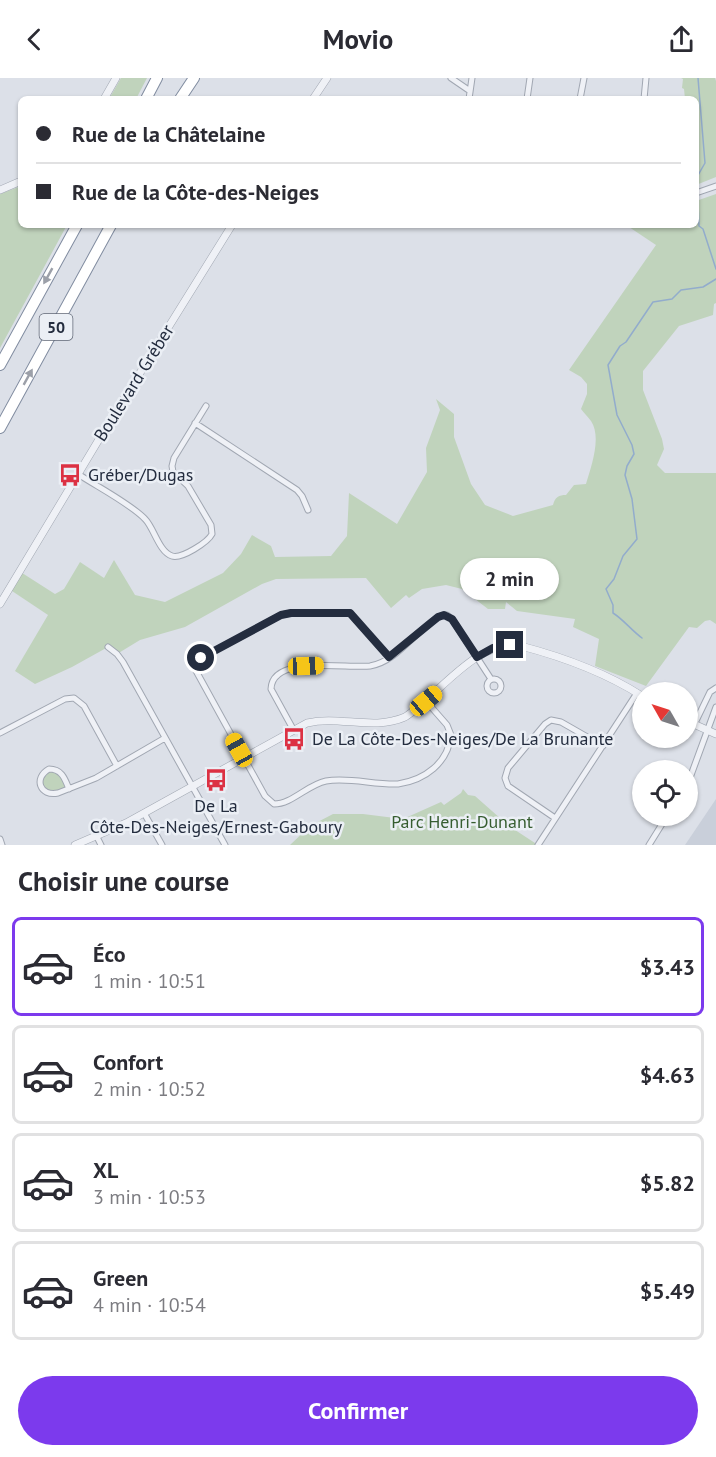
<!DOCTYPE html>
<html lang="fr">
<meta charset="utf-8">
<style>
body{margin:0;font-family:"PT Sans",sans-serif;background:#f7f7f7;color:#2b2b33;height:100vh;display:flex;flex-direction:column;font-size:22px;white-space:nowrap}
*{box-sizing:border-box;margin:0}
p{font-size:20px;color:#7c7c81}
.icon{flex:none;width:33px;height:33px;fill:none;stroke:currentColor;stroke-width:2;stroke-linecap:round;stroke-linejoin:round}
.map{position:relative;height:767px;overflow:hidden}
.panel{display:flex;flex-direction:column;background:#fff;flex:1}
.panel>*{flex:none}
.guide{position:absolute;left:18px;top:18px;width:681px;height:132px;border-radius:9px;box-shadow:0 2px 4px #0004;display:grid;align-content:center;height:132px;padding:0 18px;background:#fff}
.needle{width:39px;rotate:309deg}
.fabs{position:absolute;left:632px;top:604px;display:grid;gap:12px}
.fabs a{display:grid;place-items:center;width:66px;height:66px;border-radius:50%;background:#fff;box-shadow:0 2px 4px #0004;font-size:30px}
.end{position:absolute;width:27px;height:27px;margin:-14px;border:8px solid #242d3f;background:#fff;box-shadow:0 0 0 3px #fff}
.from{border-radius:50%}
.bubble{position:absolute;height:42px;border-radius:21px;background:#fff;box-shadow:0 2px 4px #0004;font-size:20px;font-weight:600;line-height:42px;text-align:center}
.car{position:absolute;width:18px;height:36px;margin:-18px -9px;border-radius:8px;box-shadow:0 0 4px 2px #0007;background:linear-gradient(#f5c518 24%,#345 0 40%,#f5c518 0 76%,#345 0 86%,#f5c518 0)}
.guide b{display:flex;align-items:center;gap:21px;height:57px;font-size:22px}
.guide b+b{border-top:2px solid #e1e1e2}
.guide i{width:15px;height:15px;background:#2b2b33}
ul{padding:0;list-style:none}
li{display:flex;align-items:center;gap:18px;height:99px;margin:0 12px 9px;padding:0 6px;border:3px solid #e1e1e2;border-radius:9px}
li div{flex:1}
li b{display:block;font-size:22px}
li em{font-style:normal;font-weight:600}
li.selected{border-color:#7c3aed}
li>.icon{width:54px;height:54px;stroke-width:1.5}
h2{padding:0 18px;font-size:27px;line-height:72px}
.action{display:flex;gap:12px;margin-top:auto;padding:12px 18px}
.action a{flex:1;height:69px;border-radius:36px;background:#7c3aed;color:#fff;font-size:24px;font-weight:600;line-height:69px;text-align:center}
header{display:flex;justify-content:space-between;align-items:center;height:78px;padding:0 18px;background:#fff;font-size:27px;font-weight:600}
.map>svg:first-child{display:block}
.built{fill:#c9cfda}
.green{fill:#c0d3bc}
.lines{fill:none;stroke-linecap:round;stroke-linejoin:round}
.stream{stroke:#92accc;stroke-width:1.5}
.minor-casing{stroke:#a1a7b2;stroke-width:7}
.tertiary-casing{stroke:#a1a7b2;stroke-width:8}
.motorway-casing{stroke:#818ca0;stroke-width:12}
.minor{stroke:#eff1f6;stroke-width:5}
.tertiary{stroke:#eff1f6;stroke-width:7}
.motorway{stroke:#fff;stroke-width:10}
.oneway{fill:#9ca0a9}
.route{stroke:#242d3f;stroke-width:8}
.labels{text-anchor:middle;stroke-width:5;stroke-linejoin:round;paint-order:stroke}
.shield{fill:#ebeff5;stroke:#606776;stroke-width:1.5}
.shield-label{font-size:16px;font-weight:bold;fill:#242d3f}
.street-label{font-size:18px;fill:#242d3f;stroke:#ebeff5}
.poi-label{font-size:18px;fill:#242d3f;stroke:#ebeff5;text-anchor:start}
.park-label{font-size:18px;fill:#365d30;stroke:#ebeff5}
</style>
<header><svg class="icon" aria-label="back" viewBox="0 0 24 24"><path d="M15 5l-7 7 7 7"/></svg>Movio<svg class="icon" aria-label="share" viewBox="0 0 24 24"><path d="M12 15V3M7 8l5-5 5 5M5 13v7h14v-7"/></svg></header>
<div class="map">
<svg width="716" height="767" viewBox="0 0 716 767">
<rect width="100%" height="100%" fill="#dce0e8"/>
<path class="built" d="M716,721v46h-31z"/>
<path class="green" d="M121,0h26l-11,21h-27z
M681,0h34l1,3v96l-20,8v-86h-11l-1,-10 -2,-1 1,-9z
M21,108v39h46l-67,123v-154z
M716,116v109l-2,1 -1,11 -34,11 -36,45v19l19,49 2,10 -7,16 8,8h51v151l-6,-4 -5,1 -8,7 -8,-1 -43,59 -51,-20 4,-27 -26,-12 2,-8 -58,-8 -11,-9 -1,7h-17l-26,-20 -16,-4 -24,4 -13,9 -3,-3 -15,13 -25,-30 -90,1 -14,5 -77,43 -45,13 -23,14 -9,-7 -36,20 -37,17 -20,-13 33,-56 -39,-26 10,-18 36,23 9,-5 16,-27 24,16 10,-18 21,35 30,7 58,-29 18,-19 11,-19 19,11 4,11 56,-1 16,-20 2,-43 48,31 30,-52 -1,-24 14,-38 -4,-11 18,15v23l17,47 14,21 28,11 40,-11c2,-8 6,-10 13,-10l8,-10 12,-1c5,-17 16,-47 5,-63 -3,-4 -7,-8 -10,-12l6,-15v-10l-6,-7 -12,-7 87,-125 -30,-20h70v-24z
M56,691l13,20 -22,4 -7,-14 3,-6z
M463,711l5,6 7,1 34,30 29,19h-248l20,-19 23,-12h30l40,5 38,-17 3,3 17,-12z"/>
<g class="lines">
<path class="stream" d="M697,99l8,-14 -7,-85
M698,126l1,22 4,3 13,40
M642,560c-11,-8 -18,-18 -29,-25v-8l-7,-16 8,-10 9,-23 14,-17 -5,-40 -7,-24 2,-9 7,-12 -2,-9 -15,-30 -9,-50 12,-19 6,-4 27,-40 19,-3 9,-9 22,-3 13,-8"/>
<g class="minor-casing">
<path id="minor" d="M451,0l19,13
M469,21l3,-21
M527,21l3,-21
M580,21l4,-21
M644,21l2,-21
M696,115l20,-7
M195,345l102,67 5,6 6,14
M78,396c18,12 53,30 67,45 9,9 14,33 27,37 10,3 36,-14 40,-22l-1,-9 -23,-39 -15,-14 -1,-6 2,-8 32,-52
M108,569l9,7 6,8 102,183
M389,579l-39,-44h-59l-10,2 -80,43 -4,5 -2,6 70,127 9,8c18,0 33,-19 52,-23 23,-4 48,4 72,3 27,-4 50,-21 53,-49l-4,-10 -21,-24
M487 608a7 7 0 1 1 14 0a7 7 0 1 1-14 0Z
M694,647l16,-33 6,-4
M293,651l-22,-40c1,-35 77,-20 99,-23 29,-5 46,-38 71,-50l6,-1 5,4 39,60
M0,655l65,-34 9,-1 10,8 33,60
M687,708l29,-79
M69,711c-4,-10 -7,-20 -20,-20 -16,9 -9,28 9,24l33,-13 5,-2 69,-40
M144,735l18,32
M555,740l-47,-32 -3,-8 3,-10 37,-44 6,-4 10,2 42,24
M97,759l4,8
M0,761l2,6
M538,767l99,-152
M649,767l18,-29"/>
</g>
<g class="tertiary-casing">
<path id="tertiary" d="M104,21l12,-21
M313,21l14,-21
M0,112l21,-9
M0,526l107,-178 125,-201
M687,643l29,13
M75,767l51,-22 181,-100c32,-8 66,8 98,-6 34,-22 72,-79 116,-71 42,11 85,27 121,50"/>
</g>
<g class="motorway-casing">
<path id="motorway" d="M146,21l11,-21
M180,21l14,-21
M0,287l77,-140
M0,350l111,-203"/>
</g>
<use href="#minor" class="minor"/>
<use href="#tertiary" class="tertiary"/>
<use href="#motorway" class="motorway"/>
</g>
<defs><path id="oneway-solid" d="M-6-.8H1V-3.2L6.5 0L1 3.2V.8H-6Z" transform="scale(1.5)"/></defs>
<g class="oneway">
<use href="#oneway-solid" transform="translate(48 198) rotate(119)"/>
<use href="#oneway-solid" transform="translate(28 299) rotate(-61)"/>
</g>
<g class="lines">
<path class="route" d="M201,580l80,-43 10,-2h59l39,44 49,-40 6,-2 8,4 25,38 16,-9 17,-3"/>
</g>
<defs>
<g id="bus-bare" transform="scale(1.8)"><path d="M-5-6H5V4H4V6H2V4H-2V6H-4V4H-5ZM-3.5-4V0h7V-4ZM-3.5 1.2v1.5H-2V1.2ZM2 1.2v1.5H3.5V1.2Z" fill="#dc3143" stroke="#ebeff5" stroke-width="2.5" paint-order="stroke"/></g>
</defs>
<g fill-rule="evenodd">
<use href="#bus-bare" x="70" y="397"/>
<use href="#bus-bare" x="294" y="661"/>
<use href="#bus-bare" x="216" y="702"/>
</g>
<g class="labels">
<rect class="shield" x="39.5" y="236" width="33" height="26" rx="4.5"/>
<g class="shield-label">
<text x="56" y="255">50</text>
</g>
<g class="street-label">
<text transform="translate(134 305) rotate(-58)" y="6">Boulevard Gréber</text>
</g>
<g class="poi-label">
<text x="88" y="403">Gréber/Dugas</text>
<text x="312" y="667">De La Côte-Des-Neiges/De La Brunante</text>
<text x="216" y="734" text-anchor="middle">De La<tspan x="216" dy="21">Côte-Des-Neiges/Ernest-Gaboury</tspan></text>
</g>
<g class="park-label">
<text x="462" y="750">Parc Henri-Dunant</text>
</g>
</g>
</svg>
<div class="fabs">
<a><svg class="needle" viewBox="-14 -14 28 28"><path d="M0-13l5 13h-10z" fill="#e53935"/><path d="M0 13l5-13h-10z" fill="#7c7c81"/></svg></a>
<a><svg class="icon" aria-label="locate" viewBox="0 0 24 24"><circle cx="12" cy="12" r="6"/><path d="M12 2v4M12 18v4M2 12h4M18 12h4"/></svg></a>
</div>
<i class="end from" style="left:201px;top:580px"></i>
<i class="end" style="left:510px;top:567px"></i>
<div class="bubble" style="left:460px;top:480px;width:99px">2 min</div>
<i class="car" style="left:306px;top:588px;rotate:88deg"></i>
<i class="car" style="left:426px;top:623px;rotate:50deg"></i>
<i class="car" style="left:239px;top:672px;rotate:331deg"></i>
<div class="guide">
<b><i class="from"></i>Rue de la Châtelaine</b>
<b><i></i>Rue de la Côte-des-Neiges</b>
</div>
</div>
<section class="panel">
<h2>Choisir une course</h2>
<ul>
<li class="selected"><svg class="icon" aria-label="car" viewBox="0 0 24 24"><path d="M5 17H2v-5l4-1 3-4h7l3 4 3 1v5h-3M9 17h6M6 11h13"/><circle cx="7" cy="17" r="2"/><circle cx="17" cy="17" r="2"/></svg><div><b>Éco</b><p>1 min · 10:51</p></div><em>$3.43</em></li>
<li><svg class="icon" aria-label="car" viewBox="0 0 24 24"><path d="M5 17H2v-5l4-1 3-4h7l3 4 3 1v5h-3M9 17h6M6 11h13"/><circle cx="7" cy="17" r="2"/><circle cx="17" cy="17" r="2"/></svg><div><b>Confort</b><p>2 min · 10:52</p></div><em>$4.63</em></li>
<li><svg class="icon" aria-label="car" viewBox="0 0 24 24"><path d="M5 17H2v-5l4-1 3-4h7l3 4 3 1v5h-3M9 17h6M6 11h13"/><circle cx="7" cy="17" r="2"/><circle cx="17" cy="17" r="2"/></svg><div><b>XL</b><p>3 min · 10:53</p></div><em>$5.82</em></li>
<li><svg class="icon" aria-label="car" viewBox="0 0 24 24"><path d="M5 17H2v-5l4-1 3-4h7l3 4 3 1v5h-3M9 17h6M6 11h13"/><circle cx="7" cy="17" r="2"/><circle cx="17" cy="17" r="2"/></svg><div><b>Green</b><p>4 min · 10:54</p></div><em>$5.49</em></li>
</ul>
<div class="action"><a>Confirmer</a></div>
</section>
